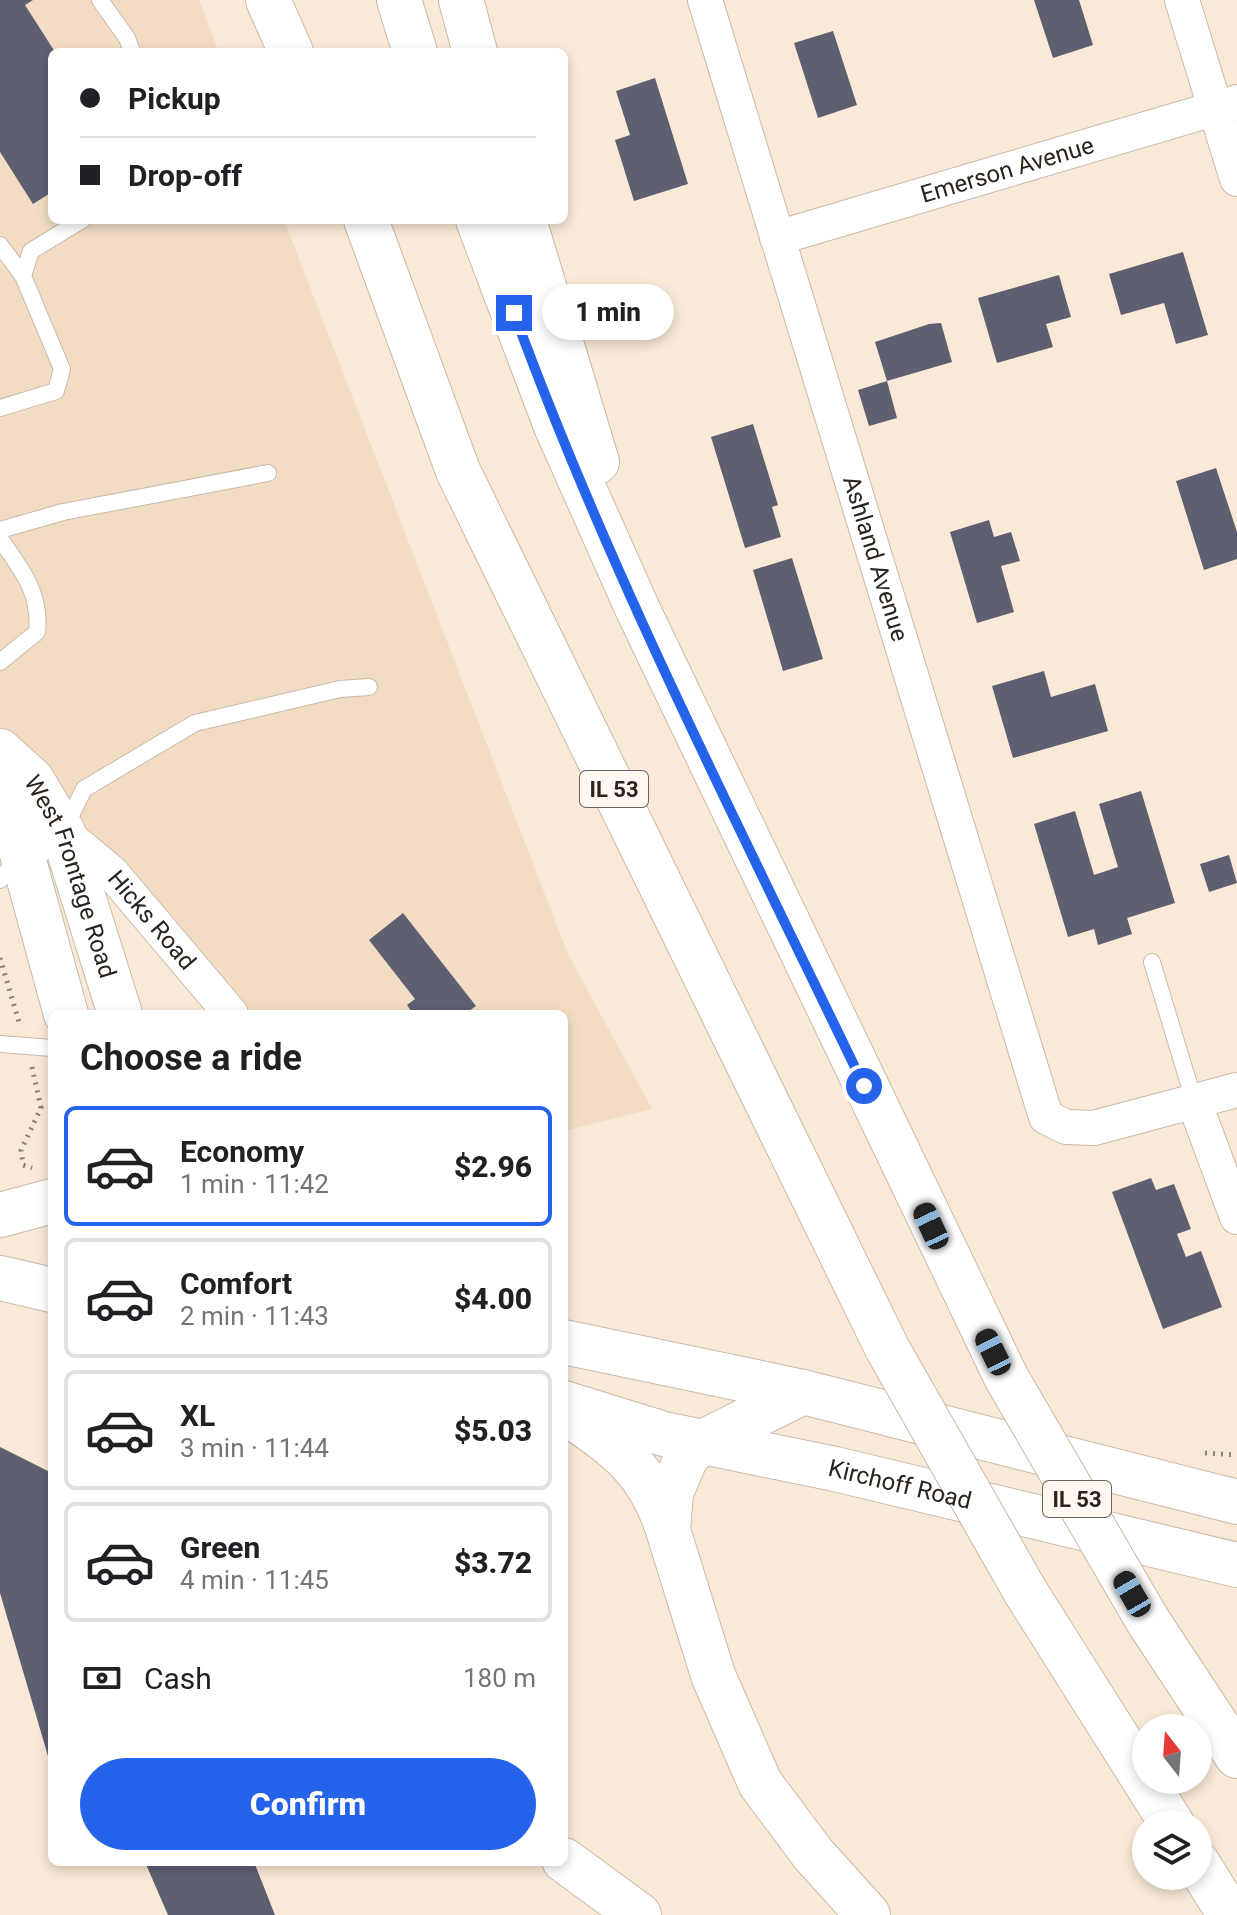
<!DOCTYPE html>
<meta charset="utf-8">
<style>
body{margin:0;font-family:Roboto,sans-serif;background:#f6f6f6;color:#202124;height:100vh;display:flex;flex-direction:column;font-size:30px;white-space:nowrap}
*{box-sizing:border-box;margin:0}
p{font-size:26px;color:#757577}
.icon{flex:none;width:44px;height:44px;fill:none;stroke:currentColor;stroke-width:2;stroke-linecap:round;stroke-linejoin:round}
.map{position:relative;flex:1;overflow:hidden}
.side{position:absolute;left:48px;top:1010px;width:520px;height:856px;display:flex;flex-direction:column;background:#fff;border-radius:12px;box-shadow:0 4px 12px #0003}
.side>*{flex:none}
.top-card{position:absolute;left:48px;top:48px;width:520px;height:176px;border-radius:12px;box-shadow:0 4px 12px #0003;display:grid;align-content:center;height:176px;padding:0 32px;background:#fff}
.needle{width:52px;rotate:343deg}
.fabs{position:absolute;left:1132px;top:1714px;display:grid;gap:16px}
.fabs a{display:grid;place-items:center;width:80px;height:80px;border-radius:50%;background:#fff;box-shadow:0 4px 12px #0003;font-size:40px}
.end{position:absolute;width:36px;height:36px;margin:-18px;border:10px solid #2563eb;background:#fff;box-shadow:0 0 0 4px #fff}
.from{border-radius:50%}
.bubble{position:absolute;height:56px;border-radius:28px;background:#fff;box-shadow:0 4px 12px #0003;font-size:26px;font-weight:800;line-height:56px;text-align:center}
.car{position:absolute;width:24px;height:48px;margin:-24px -12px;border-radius:10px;box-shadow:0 0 6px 2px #0007;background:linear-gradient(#222 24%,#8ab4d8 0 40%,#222 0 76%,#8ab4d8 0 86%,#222 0)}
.top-card b{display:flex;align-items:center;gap:28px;height:76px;font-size:30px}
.top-card b+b{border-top:2px solid #e0e0e0}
.top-card i{width:20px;height:20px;background:#202124}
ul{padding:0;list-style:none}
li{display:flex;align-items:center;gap:24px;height:120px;margin:0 16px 12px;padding:0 16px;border:4px solid #e0e0e0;border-radius:12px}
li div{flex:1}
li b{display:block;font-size:30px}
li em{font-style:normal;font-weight:800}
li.active{border-color:#2563eb}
li>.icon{width:72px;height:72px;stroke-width:1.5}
h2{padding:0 32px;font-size:36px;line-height:96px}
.pay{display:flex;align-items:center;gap:20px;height:88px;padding:0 32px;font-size:30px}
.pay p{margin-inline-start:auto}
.action{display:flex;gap:16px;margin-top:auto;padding:16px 32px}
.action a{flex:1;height:92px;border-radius:48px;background:#2563eb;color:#fff;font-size:32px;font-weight:800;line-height:92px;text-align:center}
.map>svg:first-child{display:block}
.built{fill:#f2ddc4}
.building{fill:#5f5f72}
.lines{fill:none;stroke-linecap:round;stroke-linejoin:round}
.lane-casing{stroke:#c9baa8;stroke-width:18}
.street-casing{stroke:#c9baa8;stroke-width:36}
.secondary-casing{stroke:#c9baa8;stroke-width:46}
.highway-casing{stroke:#c9baa8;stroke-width:46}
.path{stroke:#8c8175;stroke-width:5;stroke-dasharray:2 6;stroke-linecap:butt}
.lane{stroke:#fff;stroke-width:16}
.street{stroke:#fff;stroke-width:34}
.secondary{stroke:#fff;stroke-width:44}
.highway{stroke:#fff;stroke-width:44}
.highway-bridge-casing{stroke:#c9baa8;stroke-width:46;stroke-linecap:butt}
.highway-bridge{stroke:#fff;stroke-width:44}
.route{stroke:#2563eb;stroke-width:10}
.labels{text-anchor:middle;stroke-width:8;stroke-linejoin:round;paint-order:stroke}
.shield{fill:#fff8f1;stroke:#6a645d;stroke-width:2}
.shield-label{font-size:22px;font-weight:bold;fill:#2a241d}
.street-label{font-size:24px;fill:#2a241d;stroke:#fff8f1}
</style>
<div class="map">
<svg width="1237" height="1915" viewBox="0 0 1237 1915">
<rect width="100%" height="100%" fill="#fae9d7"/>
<path class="built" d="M0,0h199l20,52h-167v168h232l284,734 84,155 -88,22v-117h-333l-231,-263z"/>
<path class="building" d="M0,0h33l-8,5 30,47h-3v140l-19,12 -33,-52z
M1034,0h45l14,45 -40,13z
M833,31l24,74 -39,13 -24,-75z
M655,78l33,106 -54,17 -19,-61 15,-5 -14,-44z
M1183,252l25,83 -32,9 -12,-41 -43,12 -12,-41z
M1059,275l12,42 -25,7 7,23 -56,16 -19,-65z
M941,323l11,39 -65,19 -12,-39 54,-18z
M887,381l10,37 -28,8 -11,-36z
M753,424l25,81 -6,2 9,30 -36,11 -34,-111z
M1216,468l21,64v27l-33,11 -28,-89z
M989,520l5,17 17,-5 9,29 -19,5 13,46 -37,11 -27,-91z
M792,558l31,101 -40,12 -30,-101z
M1044,671l7,26 44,-13 13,47 -95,27 -21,-72z
M1141,791l34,112 -48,15 5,16 -34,11 -4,-16 -26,8 -34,-113 41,-13 19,64 24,-8 -19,-63z
M1229,855l8,28 -28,9 -9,-28z
M403,913l73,93 -11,8h-52l-6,-9 8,-6 -46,-59z
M1151,1178l5,12 18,-6 17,45 -14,5 9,23 15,-6 21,56 -59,22 -51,-137z
M0,1447l50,25 2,6v277l-4,1 -48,-163z
M145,1862h109l21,53h-107z"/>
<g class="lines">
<g class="lane-casing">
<path id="lane" d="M100,0l27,38 5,14
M0,245l23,31
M0,408l56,-17 6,-22 -39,-93 8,-25 51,-31
M0,530l63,-18 205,-39
M0,539c22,31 41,54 37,93l-37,30
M65,827l19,-38 111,-66 145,-34 29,-2
M0,880l18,-22
M1152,962l43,142
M0,1044l52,4"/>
</g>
<g class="street-casing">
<g id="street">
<path id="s1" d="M705,0l341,1117 20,10 28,1 143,-38"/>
<path d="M1182,0l55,179"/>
<path id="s2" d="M777,238l460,-136"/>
<path id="s3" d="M22,854l41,-22 49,41 119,141"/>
<path d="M1195,1104l42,113"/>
</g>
</g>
<g class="secondary-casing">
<g id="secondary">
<path id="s4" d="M0,751l32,29 31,52 57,182"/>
<path d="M0,774l66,240"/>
<path d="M0,1215l52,-14"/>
<path d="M0,1278l52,12"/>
<path d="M564,1342l239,50 434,110"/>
<path id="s5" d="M564,1403l100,31 171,35 402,96"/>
<path d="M564,1860l75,55"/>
</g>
</g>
<g class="highway-casing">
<path id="highway" d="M268,0l23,52
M399,0l16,52
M461,0l14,52
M366,220l92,251 429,877
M478,220l78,206 82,184 368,767
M524,220l73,242
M803,1392l-98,49 -18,14 -16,38 -3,37 45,145 47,108 53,71 55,61
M564,1411c51,35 85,57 104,119
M1025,1591l147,233
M1148,1621l89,135
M1198,1864l32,51"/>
</g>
<path class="path" d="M0,958l19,64
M32,1067l9,41 -20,42 2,15 9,3
M1205,1453l32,2"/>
<use href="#lane" class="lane"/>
<use href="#street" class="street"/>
<use href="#secondary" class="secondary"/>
<use href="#highway" class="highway"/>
<g class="highway-bridge-casing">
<path id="highway-bridge" d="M887,1348l138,243
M1006,1377l142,244"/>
</g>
<use href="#highway-bridge" class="highway-bridge"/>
</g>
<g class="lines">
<path class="route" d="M514,313c97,265 228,519 350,773"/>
</g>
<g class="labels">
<g class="shield">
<rect x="580" y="771" width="68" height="36" rx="6"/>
<rect x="1043" y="1481" width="68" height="36" rx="6"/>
</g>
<g class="shield-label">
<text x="614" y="797">IL 53</text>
<text x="1077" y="1507">IL 53</text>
</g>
<g class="street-label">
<text dy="8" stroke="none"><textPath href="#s2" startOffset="240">Emerson Avenue</textPath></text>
<text dy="8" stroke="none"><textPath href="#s1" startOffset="584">Ashland Avenue</textPath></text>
<text dy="8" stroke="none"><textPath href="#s4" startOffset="148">West Frontage Road</textPath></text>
<text dy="8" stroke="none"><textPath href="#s3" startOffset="172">Hicks Road</textPath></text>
<text dy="8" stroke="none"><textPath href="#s5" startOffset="346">Kirchoff Road</textPath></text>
</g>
</g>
</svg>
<div class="fabs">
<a><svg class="needle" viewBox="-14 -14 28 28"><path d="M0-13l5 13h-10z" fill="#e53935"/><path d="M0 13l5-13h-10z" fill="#757577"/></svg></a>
<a><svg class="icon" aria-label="layers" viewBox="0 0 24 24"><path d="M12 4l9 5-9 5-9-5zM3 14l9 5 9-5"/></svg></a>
</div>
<i class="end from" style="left:864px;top:1086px"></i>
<i class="end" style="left:514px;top:313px"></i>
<div class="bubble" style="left:542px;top:284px;width:132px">1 min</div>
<i class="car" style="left:931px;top:1226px;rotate:335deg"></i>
<i class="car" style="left:993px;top:1352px;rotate:334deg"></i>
<i class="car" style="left:1132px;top:1594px;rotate:330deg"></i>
<div class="top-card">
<b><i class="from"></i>Pickup</b>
<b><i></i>Drop-off</b>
</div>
<section class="side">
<h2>Choose a ride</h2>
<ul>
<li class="active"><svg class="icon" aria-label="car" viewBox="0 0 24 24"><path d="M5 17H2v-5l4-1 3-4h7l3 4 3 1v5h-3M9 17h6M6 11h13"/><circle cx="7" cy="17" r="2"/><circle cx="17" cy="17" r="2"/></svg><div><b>Economy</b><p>1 min · 11:42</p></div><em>$2.96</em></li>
<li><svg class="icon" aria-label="car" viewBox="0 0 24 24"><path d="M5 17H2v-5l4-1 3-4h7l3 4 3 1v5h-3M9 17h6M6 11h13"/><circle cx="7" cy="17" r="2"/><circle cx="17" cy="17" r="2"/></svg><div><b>Comfort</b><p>2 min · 11:43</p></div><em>$4.00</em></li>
<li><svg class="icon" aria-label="car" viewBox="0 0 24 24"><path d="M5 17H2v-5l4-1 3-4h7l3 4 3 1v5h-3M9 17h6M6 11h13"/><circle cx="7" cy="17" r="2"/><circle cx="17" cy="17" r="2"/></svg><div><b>XL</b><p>3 min · 11:44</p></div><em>$5.03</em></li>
<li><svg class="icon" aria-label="car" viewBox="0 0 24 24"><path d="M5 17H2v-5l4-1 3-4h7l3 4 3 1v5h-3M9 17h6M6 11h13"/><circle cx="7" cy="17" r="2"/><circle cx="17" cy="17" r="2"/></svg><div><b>Green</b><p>4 min · 11:45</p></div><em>$3.72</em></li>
</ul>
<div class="pay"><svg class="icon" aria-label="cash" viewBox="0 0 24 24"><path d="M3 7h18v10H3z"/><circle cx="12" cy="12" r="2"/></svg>Cash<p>180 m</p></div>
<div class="action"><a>Confirm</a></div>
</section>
</div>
